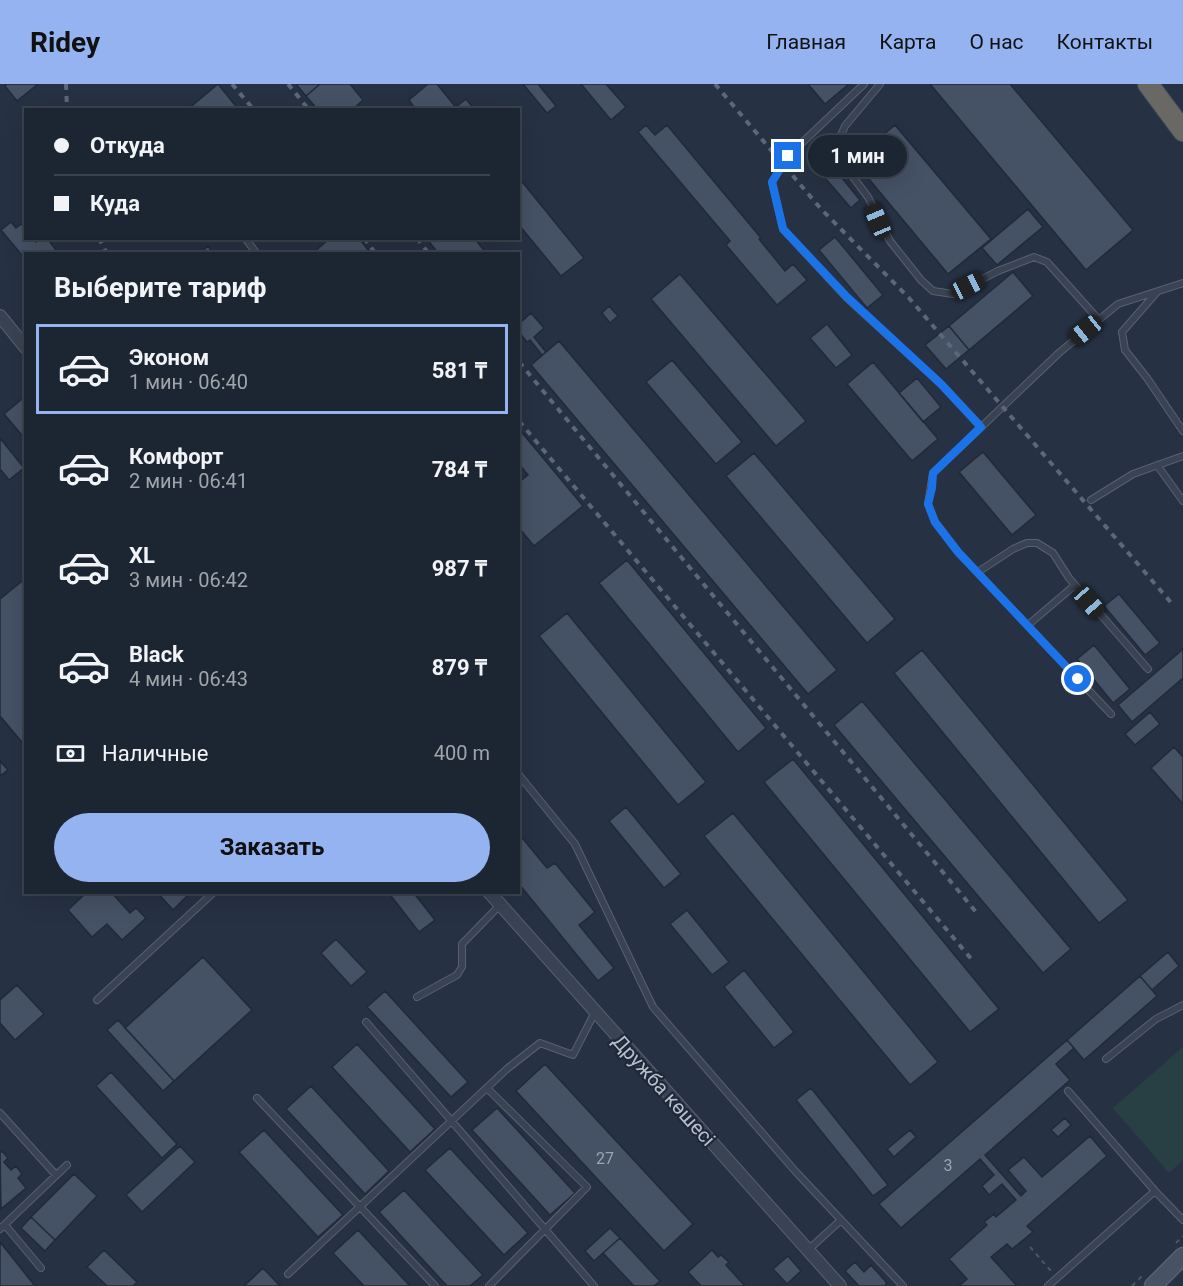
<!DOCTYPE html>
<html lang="ru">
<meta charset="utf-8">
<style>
body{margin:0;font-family:Roboto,sans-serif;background:#29313e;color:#f1f3f6;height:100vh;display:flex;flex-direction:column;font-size:22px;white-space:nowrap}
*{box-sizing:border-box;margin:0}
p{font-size:20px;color:#a0a5ac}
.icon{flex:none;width:33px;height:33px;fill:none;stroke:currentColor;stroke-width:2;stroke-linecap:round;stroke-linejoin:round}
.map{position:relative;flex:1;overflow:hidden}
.panel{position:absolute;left:24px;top:168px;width:496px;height:642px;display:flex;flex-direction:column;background:#1c2532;border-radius:0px;box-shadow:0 6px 24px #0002,0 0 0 2px #3a424d}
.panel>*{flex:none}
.banner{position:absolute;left:24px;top:24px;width:496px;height:132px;border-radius:0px;box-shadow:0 6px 24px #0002,0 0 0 2px #3a424d;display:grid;align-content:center;height:132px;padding:0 30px;background:#1c2532}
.end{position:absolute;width:27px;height:27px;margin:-14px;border:8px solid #1a73e8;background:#fff;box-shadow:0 0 0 3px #fff}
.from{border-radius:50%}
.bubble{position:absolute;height:42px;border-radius:21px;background:#1c2532;box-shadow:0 6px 24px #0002,0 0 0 2px #3a424d;font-size:20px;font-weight:700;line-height:42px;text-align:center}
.car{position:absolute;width:18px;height:36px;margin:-18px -9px;border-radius:8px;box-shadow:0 0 4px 2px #0007;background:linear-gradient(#222 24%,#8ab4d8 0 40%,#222 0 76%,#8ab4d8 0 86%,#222 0)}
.banner b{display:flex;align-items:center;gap:21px;height:57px;font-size:22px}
.banner b+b{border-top:2px solid #3a424d}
.banner i{width:15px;height:15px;background:#f1f3f6}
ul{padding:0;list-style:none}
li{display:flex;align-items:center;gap:18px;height:90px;margin:0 12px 9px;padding:0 18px;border:3px solid transparent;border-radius:0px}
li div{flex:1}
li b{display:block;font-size:22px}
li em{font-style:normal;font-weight:700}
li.active{border-color:#95b2f1}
li>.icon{width:54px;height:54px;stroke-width:1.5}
h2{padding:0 30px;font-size:27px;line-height:72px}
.pay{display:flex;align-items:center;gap:15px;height:66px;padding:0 30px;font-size:22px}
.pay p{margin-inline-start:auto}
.button{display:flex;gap:12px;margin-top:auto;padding:12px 30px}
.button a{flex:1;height:69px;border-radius:36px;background:#95b2f1;color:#111;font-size:24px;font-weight:700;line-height:69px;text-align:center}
header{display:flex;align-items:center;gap:36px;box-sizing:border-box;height:84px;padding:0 30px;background:#95b2f1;color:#111}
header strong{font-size:28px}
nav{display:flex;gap:33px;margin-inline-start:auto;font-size:21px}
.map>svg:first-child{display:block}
.green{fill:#284044}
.building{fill:#455165;stroke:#212a3a;stroke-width:1.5}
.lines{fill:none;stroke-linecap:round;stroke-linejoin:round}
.service-casing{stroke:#596170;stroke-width:8}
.minor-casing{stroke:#596170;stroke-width:14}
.secondary-casing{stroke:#596170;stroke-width:19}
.trunk-casing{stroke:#454e5d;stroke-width:22}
.path{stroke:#465c60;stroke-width:2;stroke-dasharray:4.5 4.5;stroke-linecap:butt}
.service{stroke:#3a4353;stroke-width:6}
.minor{stroke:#3a4353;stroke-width:12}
.secondary{stroke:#485266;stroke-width:16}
.trunk{stroke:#696865;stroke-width:20}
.rail{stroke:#5c677a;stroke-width:4;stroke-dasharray:6 6;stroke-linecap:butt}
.route{stroke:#1a73e8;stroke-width:8}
.labels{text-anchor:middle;stroke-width:4.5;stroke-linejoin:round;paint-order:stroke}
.number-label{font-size:16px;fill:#9ba4b2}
.street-label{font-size:20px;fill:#b8bfcc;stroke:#1f2838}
</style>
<header>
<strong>Ridey</strong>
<nav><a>Главная</a><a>Карта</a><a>О нас</a><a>Контакты</a></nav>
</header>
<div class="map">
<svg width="1183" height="1202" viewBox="0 0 1183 1202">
<rect width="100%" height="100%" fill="#263143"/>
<path class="green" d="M1183,963v113l-14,13 -56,-65z"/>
<path class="building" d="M7,0h31l-21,17 -12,-15z
M218,0l21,26h-52z
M296,0h24l-14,12z
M320,0h30l13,16 -11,10h-34l-12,-14z
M428,0h9l21,26h-42l-7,-10z
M523,0h15l18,22 -9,7z
M581,0h25l20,23 -15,13z
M808,0h41l-24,20z
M930,0h80l123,146 -47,40z
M466,15l9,11h-17l-2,-3z
M646,41l9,10 12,-10 94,113 -2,1 26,32 8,-7 14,16 -30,25 -51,-60 4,-4 -92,-109z
M895,41l96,114 -43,35 -95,-114z
M829,78l31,38 -9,8 -32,-37z
M519,94l65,80 -23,18 -42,-51z
M1028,125l15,18 -46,38 -15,-17z
M11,138l5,6 5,-4 5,5v9h7l3,4 4,-4h7l12,16h-33v6l-25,-30z
M835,153l48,58 -16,13 -48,-58z
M330,154h29l12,16h-59z
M426,154h48l13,16h-48z
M208,162l6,8h-15z
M1013,188l20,24 -64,54 -20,-24z
M680,190l126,147 -30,25 -125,-147z
M609,222l9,10 -8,7 -8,-10z
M531,229l13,15 -10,9 12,15 -4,3 -12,-15 -3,2 -8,-10v-12l2,2z
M827,240l25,31 -16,13 -26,-30z
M949,242l20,24 -23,19 -21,-24z
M559,257l278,329 -29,24 -277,-329z
M672,276l70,82 -26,22 -70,-82z
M873,278l65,77 -26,22 -65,-77z
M917,294l24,29 -18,15 -24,-29z
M22,315l4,4v37l-22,-26z
M519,345l64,77 -49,40 -15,-18v-46l9,-7 -9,-11z
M0,354l24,30 -15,12 -9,-11z
M983,368l53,63 -24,20 -53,-63z
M754,369l141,166 -28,24 -141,-167z
M627,476l139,168 -28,24 -139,-169z
M26,494v169l-26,-31v-117z
M1119,510l41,49 -15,12 -41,-49z
M567,529l139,169 -28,23 -139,-169z
M1094,561l36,44 -17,14 -36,-44z
M1183,565v29l-51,44 -14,-17z
M922,566l206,250 -29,23 -205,-250z
M862,617l209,248 -28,24 -209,-248z
M1150,628l10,12 -25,21 -10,-11z
M1174,663l9,10v47l-32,-36z
M793,675l206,250 -29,23 -206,-250z
M0,677l8,9 -8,6z
M626,723l55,67 -17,14 -55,-67z
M733,729l205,249 -28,23 -206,-249z
M519,750l28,34 8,-5 40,49 -16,13 35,43 -16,13 -79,-97z
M87,808h24l19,21 6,-5 10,10 -24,22 -15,-16 -15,13 -24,-27z
M157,808h34l-18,18z
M388,808h25l22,28 -16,12z
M687,826l42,52 -17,13 -42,-51z
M336,855l31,33 -16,14 -30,-33z
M1168,868l11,14 -27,24 -12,-14z
M203,873l49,53 -78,71 -49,-53z
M744,886l50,62 -20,16 -50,-61z
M1140,892l17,20 -73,64 -17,-20z
M17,901l27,29 -29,26 -15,-17v-23z
M385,907l83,91 -17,15 -84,-90z
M118,936l56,61 -11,10 -56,-61z
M1067,956l7,8 -18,16 14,16 -85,75 36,41 5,-5 -18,-21 16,-13 18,20 48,-41 17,20 -80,70 6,6 -21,17 -5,-5 -16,13 26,29h-58l8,-7 -18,-20 38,-34 -3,-3 10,-8 2,3 20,-17 -14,-16 -13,11 -7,-9 12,-11 -14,-16 -79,69 -22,-24z
M357,960l78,85 -25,23 -78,-85z
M545,980l148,160 -29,27 -148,-160z
M111,988l66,72 -15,14 -66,-72z
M311,1002l78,85 -24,23 -79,-85z
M811,1004l77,97 -15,11 -77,-96z
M497,1024l78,85 -25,22 -78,-85z
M1065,1034l6,7 -13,12 -7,-7z
M264,1046l79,85 -25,22 -79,-85z
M910,1046l6,7 -22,20 -7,-8z
M180,1062l15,16 -53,50 -16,-17z
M450,1064l78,85 -24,22 -79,-85z
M2,1067l6,7 -4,4 7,8 5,-4 6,8 -4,4 8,10 -25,21 -1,-56z
M74,1090l23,22 -42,44 -24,-23z
M404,1106l79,85 -13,11h-23l-68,-74z
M31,1133l24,23 -10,11 -24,-23z
M610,1144l10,10 -26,23 -9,-10z
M358,1146l52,56h-46l-31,-33z
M620,1154l40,43 -6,5h-20l-31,-33z
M0,1158l35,44h-35z
M104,1166l33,32 -4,4h-26l-20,-19z
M712,1166l6,7 3,-2 8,7 -3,3 19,21h-44l-13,-14z
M788,1172l13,15 -14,13 -14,-15z
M855,1178l9,10 7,-7 16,18 -3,3h-25l-14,-15z
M263,1184l17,18h-36z"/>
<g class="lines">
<g class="service-casing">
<path id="service" d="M864,0l-76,72 -16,26 11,47 64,69 94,86 40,43
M880,0l-35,42 -7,16 3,14 9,17 18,24 22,44 31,39 12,11 20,3 45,-23 36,-14 13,5 52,58
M245,154l12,16
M1157,208l-35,40 3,18 22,28 36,53
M1157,381l26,36
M1091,416l42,-26 50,-18
M978,488l35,-23 14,-6h10l16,10 16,25 79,91
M1028,541l47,-40
M1111,630l-153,-162 -23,-30 -7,-18 5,-31 127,-121 58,-48 65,-21
M519,691l56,69 78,163 143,165 107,114
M417,913l40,-22 5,-8v-23l38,-39
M97,916l117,-108
M366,938l228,264
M1106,975l50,-40 27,-14
M487,1004l100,99 -98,99
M1068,1007l87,100 28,29
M257,1014l178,188
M0,1029l56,62
M5,1141l36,43
M0,1145l67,-64
M808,1166l33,-30
M288,1190l220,-206 32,-25 33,12 22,-43
M1048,1202l107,-95"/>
</g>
<g class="minor-casing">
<path id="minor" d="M0,232l26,32
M489,808l351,394"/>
</g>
<g class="secondary-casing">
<path id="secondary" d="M1153,1202l30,-30"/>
</g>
<g class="trunk-casing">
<path id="trunk" d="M1148,0l35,47"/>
</g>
<path class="path" d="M1176,1159l7,-7
M1030,1163l21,24
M1132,1202l10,-10"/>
<use href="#service" class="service"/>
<use href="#minor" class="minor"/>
<use href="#secondary" class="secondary"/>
<use href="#trunk" class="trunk"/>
<path class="rail" d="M66,0l1,26
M232,0l22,26
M288,0l21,26
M715,0l106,125 88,89 265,308
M99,154l8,16
M364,154l12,16
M417,154l12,16
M519,278l457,550
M519,337l454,540"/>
</g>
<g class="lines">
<path class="route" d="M788,72l-16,26 11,47 64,68 94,87 40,43 -48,46 -1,15 -4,16 7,18 23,30 120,127"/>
</g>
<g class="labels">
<g class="number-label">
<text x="605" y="1080">27</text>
<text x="948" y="1087">3</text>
</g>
<g class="street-label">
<text transform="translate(664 1006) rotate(48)" y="7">Дружба көшесі</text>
</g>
</g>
</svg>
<i class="end from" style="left:1078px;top:595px"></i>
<i class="end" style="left:788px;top:72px"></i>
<div class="bubble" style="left:808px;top:51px;width:99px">1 мин</div>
<i class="car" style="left:878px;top:137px;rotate:337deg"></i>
<i class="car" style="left:968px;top:202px;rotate:63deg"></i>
<i class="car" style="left:1086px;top:246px;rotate:231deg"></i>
<i class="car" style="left:1089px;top:518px;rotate:139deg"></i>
<div class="banner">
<b><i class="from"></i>Откуда</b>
<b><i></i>Куда</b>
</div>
<section class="panel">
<h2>Выберите тариф</h2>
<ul>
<li class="active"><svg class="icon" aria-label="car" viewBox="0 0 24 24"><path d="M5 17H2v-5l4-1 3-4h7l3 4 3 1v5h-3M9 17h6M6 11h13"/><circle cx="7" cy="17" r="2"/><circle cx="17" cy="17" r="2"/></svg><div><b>Эконом</b><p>1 мин · 06:40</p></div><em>581 ₸</em></li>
<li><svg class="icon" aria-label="car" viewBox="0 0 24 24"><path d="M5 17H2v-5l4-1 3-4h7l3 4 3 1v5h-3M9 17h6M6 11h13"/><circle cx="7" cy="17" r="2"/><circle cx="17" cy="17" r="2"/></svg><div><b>Комфорт</b><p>2 мин · 06:41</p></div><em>784 ₸</em></li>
<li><svg class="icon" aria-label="car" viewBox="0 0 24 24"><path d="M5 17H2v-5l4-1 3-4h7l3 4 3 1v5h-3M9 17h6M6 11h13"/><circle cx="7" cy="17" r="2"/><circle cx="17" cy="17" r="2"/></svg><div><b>XL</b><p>3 мин · 06:42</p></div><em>987 ₸</em></li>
<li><svg class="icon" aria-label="car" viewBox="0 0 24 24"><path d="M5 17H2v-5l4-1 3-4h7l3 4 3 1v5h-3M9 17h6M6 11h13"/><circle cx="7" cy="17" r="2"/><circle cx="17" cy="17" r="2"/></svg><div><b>Black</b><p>4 мин · 06:43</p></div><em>879 ₸</em></li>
</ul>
<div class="pay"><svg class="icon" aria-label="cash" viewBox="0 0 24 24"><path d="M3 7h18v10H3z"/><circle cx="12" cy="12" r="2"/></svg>Наличные<p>400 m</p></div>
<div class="button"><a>Заказать</a></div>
</section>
</div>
